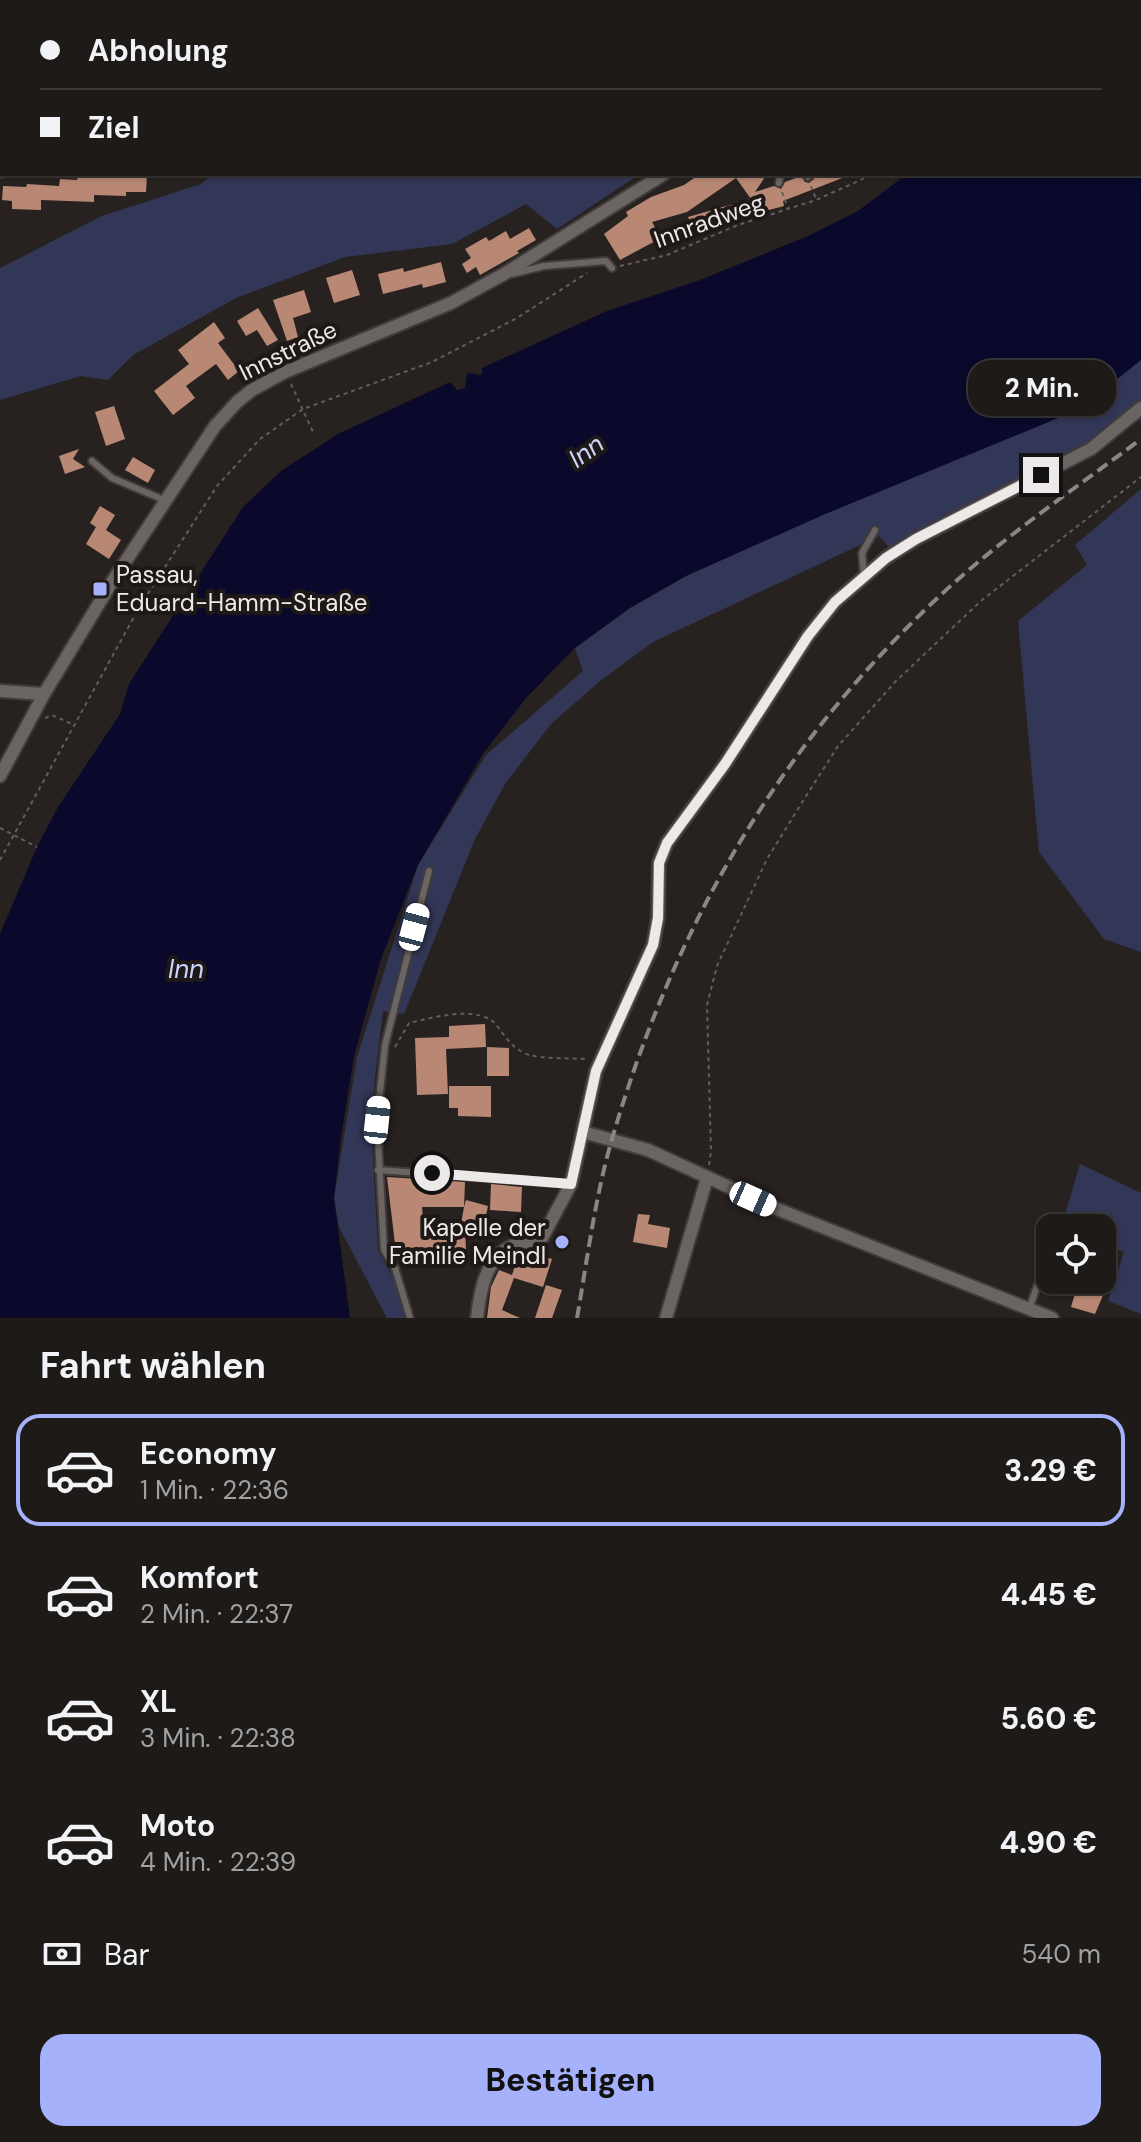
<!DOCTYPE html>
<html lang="de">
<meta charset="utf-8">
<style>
body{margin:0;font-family:"DM Sans",sans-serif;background:#2a2725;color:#f1f3f6;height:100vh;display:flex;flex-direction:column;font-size:30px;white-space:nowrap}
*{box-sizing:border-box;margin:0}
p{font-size:26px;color:#a0a1a2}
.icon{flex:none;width:44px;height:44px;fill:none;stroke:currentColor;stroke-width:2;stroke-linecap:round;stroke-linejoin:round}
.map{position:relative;height:1318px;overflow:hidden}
.side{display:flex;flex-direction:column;background:#1d1a18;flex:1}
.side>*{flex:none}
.guide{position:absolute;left:0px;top:0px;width:1142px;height:176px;box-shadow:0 2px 6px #0004,0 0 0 2px #3b3837;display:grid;align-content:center;height:176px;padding:0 40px;background:#1d1a18}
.buttons{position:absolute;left:1036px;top:1214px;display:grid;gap:16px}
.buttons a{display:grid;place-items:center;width:80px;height:80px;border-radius:16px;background:#1d1a18;box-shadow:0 2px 6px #0004,0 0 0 2px #3b3837;font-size:40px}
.end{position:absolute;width:36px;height:36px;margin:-18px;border:10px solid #ede9e8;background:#111;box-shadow:0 0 0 4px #111}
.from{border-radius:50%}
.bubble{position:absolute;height:56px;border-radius:24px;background:#1d1a18;box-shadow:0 2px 6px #0004,0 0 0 2px #3b3837;font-size:26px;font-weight:800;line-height:56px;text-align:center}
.car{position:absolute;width:24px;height:48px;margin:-24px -12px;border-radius:10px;box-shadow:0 0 6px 2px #0007;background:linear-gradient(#fff 24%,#345 0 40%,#fff 0 76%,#345 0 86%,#fff 0)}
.guide b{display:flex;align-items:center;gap:28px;height:76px;font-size:30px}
.guide b+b{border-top:2px solid #3b3837}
.guide i{width:20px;height:20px;background:#f1f3f6}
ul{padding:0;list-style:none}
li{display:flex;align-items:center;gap:24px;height:112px;margin:0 16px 12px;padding:0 24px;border:4px solid transparent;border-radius:24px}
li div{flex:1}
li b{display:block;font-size:30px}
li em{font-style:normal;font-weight:800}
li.active{border-color:#a6b1fc}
li>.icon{width:72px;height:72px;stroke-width:1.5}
h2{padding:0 40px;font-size:36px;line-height:96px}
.pay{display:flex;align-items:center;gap:20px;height:88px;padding:0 40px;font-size:30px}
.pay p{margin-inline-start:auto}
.primary-button{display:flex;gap:16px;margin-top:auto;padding:16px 40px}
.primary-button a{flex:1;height:92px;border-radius:24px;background:#a6b1fc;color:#111;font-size:32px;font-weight:800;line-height:92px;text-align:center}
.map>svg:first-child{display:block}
.green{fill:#333757}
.water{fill:#0a092b}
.building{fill:#b98874}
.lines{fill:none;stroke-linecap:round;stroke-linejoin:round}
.lane-casing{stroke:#413c3b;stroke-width:10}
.street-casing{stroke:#413c3b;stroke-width:16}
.path{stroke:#635e5c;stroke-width:2;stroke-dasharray:4 4;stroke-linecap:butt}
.lane{stroke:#6a6462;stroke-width:6}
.street{stroke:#6a6462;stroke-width:12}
.rail{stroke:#8b8685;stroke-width:4;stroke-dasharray:12 6;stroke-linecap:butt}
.route{stroke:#ede9e8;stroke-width:10}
.poi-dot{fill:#a6b1fc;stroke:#1e1917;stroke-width:3}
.labels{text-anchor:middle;stroke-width:8;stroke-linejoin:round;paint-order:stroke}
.street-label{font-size:24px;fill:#ede9e8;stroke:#1e1917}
.poi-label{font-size:24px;fill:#ede9e8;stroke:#1e1917;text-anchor:start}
.water-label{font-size:26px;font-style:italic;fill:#ccd4fd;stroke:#1e1917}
</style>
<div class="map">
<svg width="1141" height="1318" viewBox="0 0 1141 1318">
<rect width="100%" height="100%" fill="#272220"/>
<path class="green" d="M213,174h427l-83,55 -31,-25 -74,40 -107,13 -109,41 -103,57 -25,25 -27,-4 -81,24v-132l102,-52 99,-32z
M1141,360v59l-54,38 -196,92 -12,-13 -226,106 -53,39 -49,43 -46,60 -30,55 -71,175 -21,-3 -8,66 -3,63 6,110 17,31 11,37h-19l-48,-91 -5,-29 23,-141 61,-192 68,-110 97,-84 -8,-23 55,-40 56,-32 429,-197z
M1141,489v463l-37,-13 -65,-87 -21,-231 69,-56 -12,-20z
M1080,1164l61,29v121l-33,-13 16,-49 -22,-9v-15h-41z"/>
<path class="water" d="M1111,0h30v360l-61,49 -257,106 -137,61 -56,32 -55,40 -49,50 -43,56 -65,111 -37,94 -27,97 -13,81 -7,61 16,120h-350v-384l37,-87 21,-40 62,-93 9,-30 114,-177 38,-36 57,-37 112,-52 7,8 8,-2 2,-15 15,2v-7l125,-57 93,-31 106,-43 52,-26 49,-37h233v-172h-31z"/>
<path class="building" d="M78,174h69l-1,18h-20v4l-32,-1v7l-53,-2v10l-29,-1v-8l-10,-1 1,-14 23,1 1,-3 32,2 1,-7 17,1z
M700,174h67l-12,18 19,-6 7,3 4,-7 16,-6 4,6 4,1 5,-4 -1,-5 37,1 -67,26 1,5 -58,15 -31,12 -7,-16 63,-18 -15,-21 -49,34 -35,10 9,16 -41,22 -16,-26 24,-18 -2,-4 25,-15 33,-12z
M529,228l7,12 -19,11 2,2 -39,22 -4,-8 -9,6 -5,-9 9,-6 -6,-9 21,-12 3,4 17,-10 4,8z
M441,262l5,20 -23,6 -1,-4 -39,10 -5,-20 25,-6 1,4z
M352,270l8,25 -26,8 -8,-25z
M304,290l7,22 -18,6 5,19 -11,4 -14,-41z
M258,308l20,32 -11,6 -10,-16 -11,6 -9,-15z
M214,322l11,16 -7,5 21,28 -11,9 -12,-16 -30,22 9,12 -22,17 -19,-24 35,-27 -11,-14z
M114,406l11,33 -19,7 -11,-34z
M79,449l-6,10 12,8 -20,7 -6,-18z
M133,457l22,13 -7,13 -23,-13z
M100,506l15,9 -9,15 15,10 -12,19 -23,-15 10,-17 -6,-4z
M485,1024l1,23 -40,2 2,45 -31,1 -2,-57 34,-1v-11z
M487,1047l22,1v28h-22z
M449,1086h42v31l-33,-1v-8h-9z
M387,1177l78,5 -1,25 2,-7 22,6 -5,23 -22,-5 3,-17h-42l2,24 41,-1 1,19 -6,1v7h-20l1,-7 -45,2z
M491,1184l31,3 -1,25 -31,-2z
M638,1214l12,1 -2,9 22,4 -3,20 -34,-6z
M527,1251l25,8 -9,28 -29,-9 -12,32 18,8h-33l4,-31 8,-17 13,5 7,-22z
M1079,1280l26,2 -4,10 3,1 -9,21 -24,-7z
M546,1285l16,5 -10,28h-17z"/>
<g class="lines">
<g class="lane-casing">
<path id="lane" d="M109,0l2,2
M978,0l2,2
M0,76h2
M807,174l1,3
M779,183l1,-9
M512,274l32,-8 62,-5 6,7
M92,461l20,17 52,22
M864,577l-2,-24 13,-23
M378,1170l192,14
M1029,1309l21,-59
M410,1318l-15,-50 -11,-18 -7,-130 8,-75 44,-174"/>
</g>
<g class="street-casing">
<path id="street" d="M212,0v2
M333,0l2,2
M734,0l2,2
M878,2l2,-2
M0,171h2
M0,691l44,3
M0,776l44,-82 68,-112 103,-156 22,-24 15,-12 33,-18 166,-69 53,-29 160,-100
M583,1132l65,18 129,59 275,109
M477,1318c3,-28 9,-64 40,-74 9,-3 17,-2 25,-6l29,-54 25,-113 57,-126 5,-27 1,-55 8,-20 58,-79 83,-128 27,-34 51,-44 30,-19 175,-90 50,-41
M666,1318l41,-140"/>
</g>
<path class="path" d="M1085,2l2,-2
M811,186l5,13
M782,192l6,16
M620,266l47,-11 71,-30 78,-25 58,-26
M291,384l22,48
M45,718l7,-3 20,9
M0,828l37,19
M0,860l140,-254 77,-120 43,-47 43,-30 129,-47 85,-44 70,-45
M395,1047l14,-24c22,-5 73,-20 89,4 8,11 16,23 31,28 17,4 39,3 57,4
M709,1165l2,-14 -4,-146 10,-39 50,-107 36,-58 35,-55 58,-65 86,-81 159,-123"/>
<use href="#lane" class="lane"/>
<use href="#street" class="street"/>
<path class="rail" d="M577,1318c11,-63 19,-128 38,-189 60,-201 161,-377 313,-522 65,-63 141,-114 213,-168"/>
</g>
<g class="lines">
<path class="route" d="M432,1173l139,11 25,-113 57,-126 5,-27 1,-55 8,-20 58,-79 83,-128 27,-34 51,-44 30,-19 125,-64"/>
</g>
<g class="poi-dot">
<rect x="92" y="581" width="16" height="16" rx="4"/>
<circle cx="562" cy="1242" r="8"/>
</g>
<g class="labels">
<g class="street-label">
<text transform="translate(709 221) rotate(-20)" y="8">Innradweg</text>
<text transform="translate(288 351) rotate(-26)" y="8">Innstraße</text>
</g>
<g class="poi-label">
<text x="116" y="583">Passau,<tspan x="116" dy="28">Eduard-Hamm-Straße</tspan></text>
<text x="546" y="1236" text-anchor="end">Kapelle der<tspan x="546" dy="28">Familie Meindl</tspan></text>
</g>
<g class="water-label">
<text transform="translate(586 451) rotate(-36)" y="9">Inn</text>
<text x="186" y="978">Inn</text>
</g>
</g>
</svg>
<div class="buttons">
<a><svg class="icon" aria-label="locate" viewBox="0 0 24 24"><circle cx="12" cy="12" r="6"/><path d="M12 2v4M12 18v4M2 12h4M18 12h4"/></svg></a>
</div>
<i class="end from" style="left:432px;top:1173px"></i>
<i class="end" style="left:1041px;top:475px"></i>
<div class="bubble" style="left:968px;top:360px;width:148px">2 Min.</div>
<i class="car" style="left:414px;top:927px;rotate:15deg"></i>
<i class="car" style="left:377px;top:1120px;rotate:6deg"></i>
<i class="car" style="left:753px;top:1199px;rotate:114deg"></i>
<div class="guide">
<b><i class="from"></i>Abholung</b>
<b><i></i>Ziel</b>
</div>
</div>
<section class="side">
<h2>Fahrt wählen</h2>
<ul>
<li class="active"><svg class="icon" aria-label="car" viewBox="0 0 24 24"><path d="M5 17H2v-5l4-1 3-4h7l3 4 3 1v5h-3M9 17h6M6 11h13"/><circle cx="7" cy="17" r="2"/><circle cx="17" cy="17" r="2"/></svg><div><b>Economy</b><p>1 Min. · 22:36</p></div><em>3.29 €</em></li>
<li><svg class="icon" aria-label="car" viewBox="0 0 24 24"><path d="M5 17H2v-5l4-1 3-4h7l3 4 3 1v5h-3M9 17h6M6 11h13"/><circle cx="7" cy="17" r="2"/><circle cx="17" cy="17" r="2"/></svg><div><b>Komfort</b><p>2 Min. · 22:37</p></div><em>4.45 €</em></li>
<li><svg class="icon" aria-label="car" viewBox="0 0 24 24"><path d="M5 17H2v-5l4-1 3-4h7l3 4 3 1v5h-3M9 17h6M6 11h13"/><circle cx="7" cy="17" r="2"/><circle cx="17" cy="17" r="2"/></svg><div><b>XL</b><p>3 Min. · 22:38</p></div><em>5.60 €</em></li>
<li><svg class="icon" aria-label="car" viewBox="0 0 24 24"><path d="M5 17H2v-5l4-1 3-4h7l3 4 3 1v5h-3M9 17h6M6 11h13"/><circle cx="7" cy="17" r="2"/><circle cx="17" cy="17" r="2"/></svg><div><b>Moto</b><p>4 Min. · 22:39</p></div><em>4.90 €</em></li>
</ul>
<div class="pay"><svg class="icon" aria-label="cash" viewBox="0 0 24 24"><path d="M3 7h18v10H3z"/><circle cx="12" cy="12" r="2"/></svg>Bar<p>540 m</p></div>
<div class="primary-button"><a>Bestätigen</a></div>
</section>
